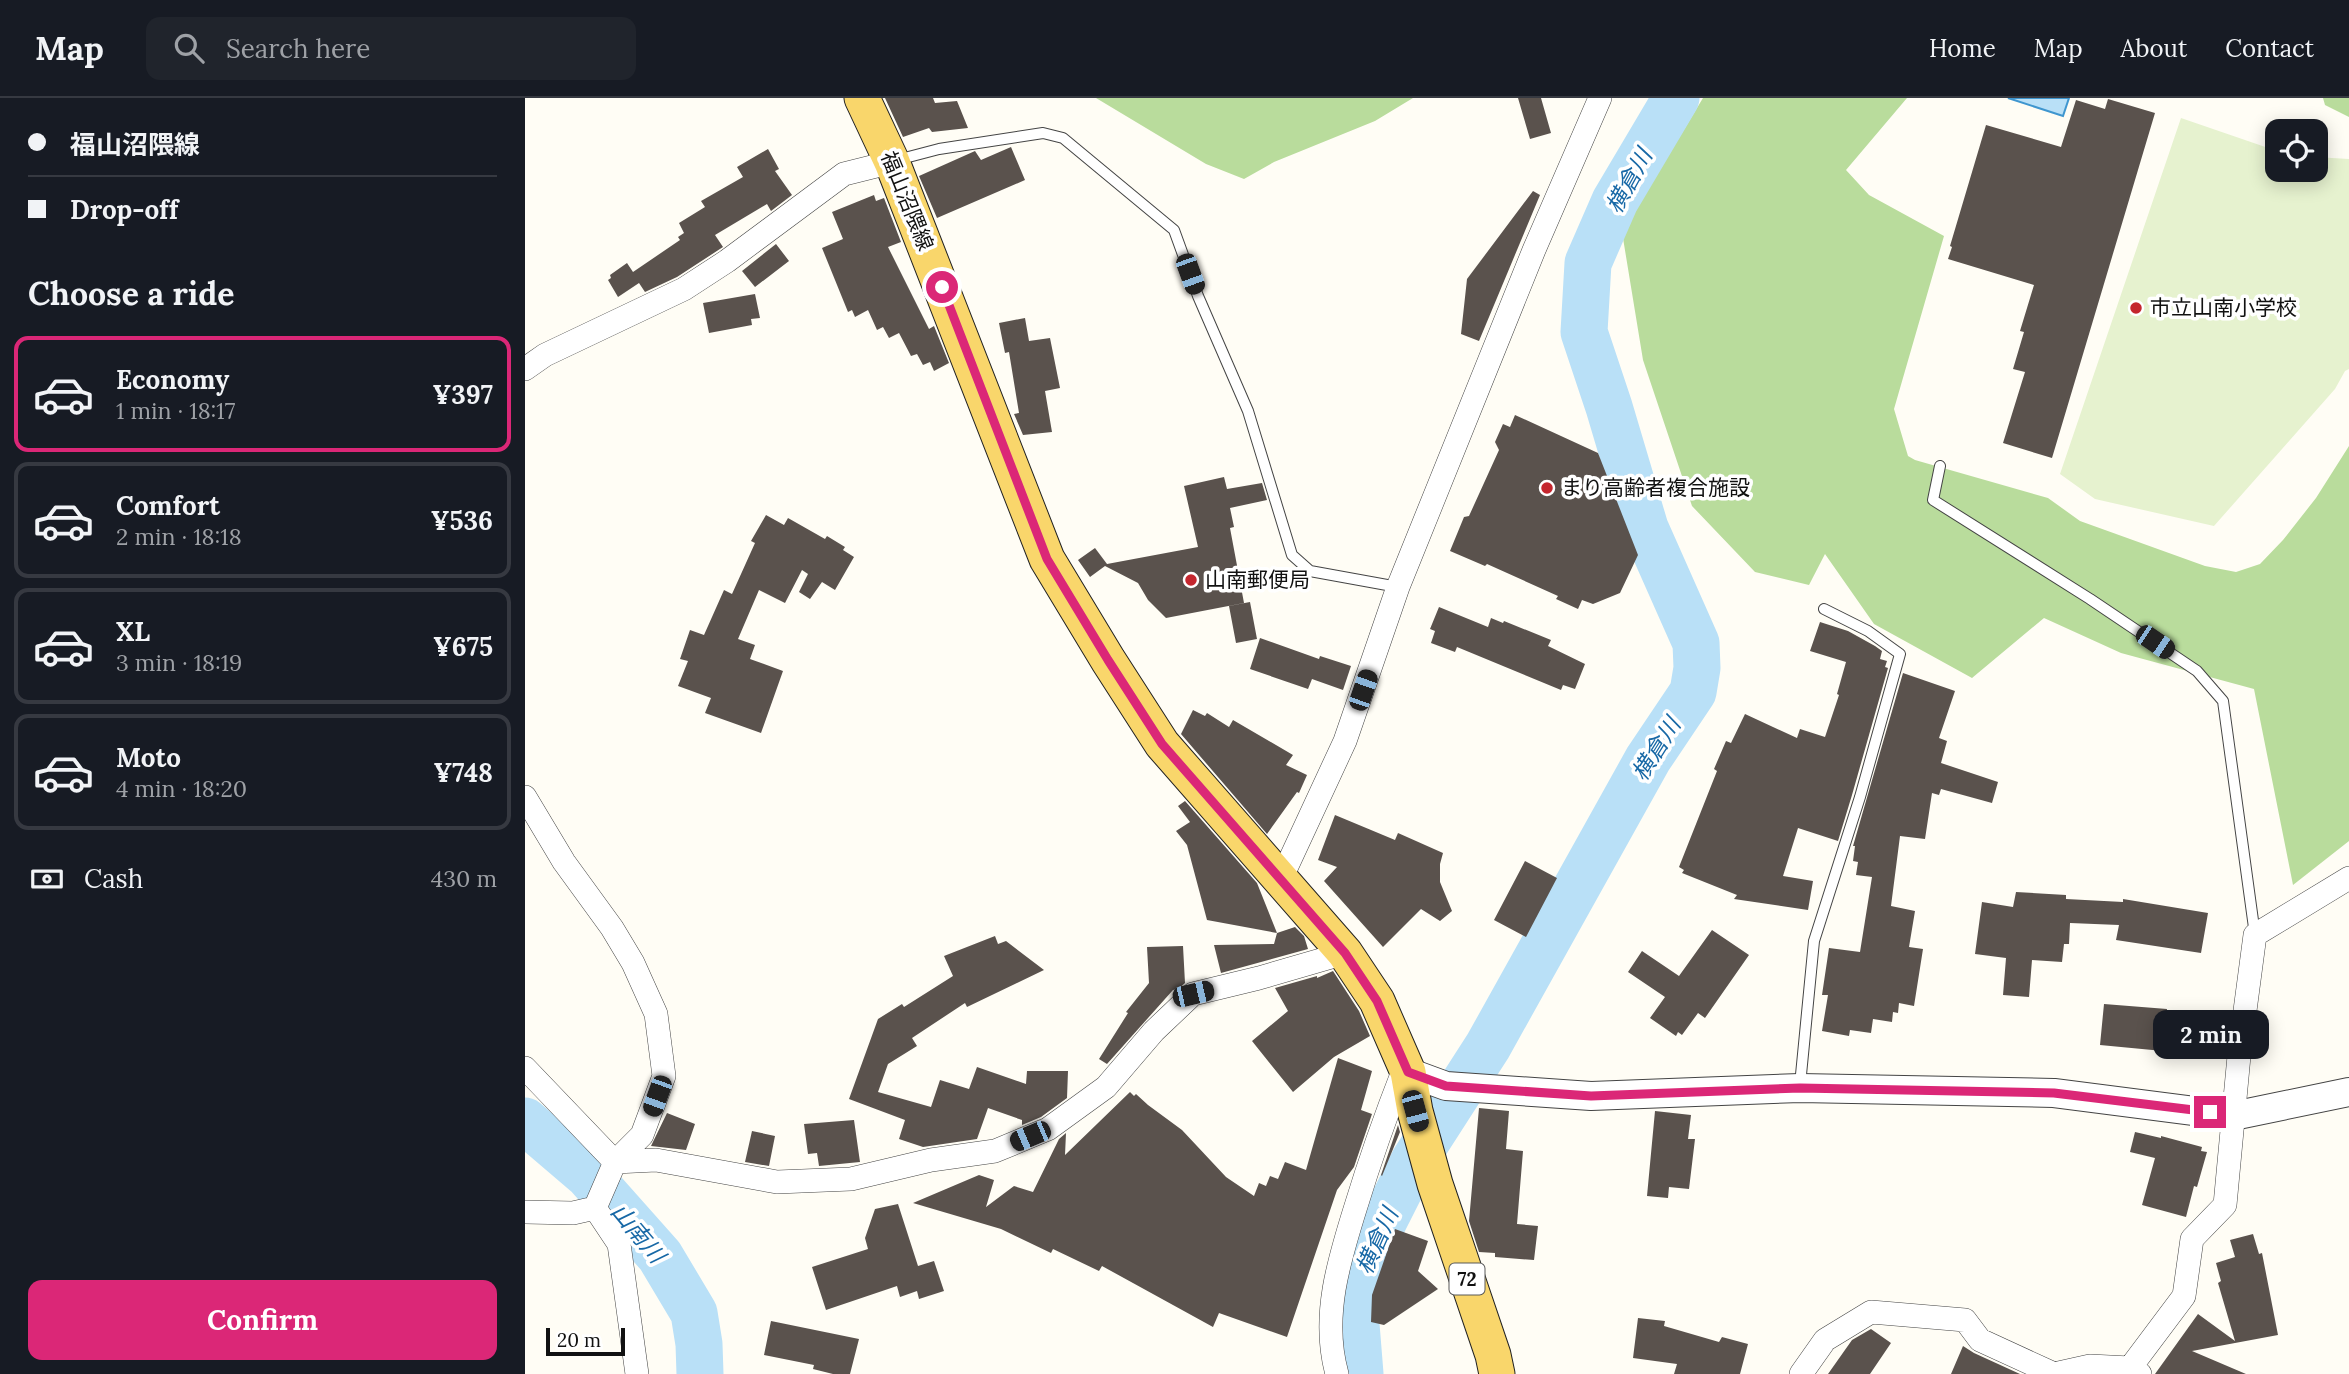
<!DOCTYPE html>
<meta charset="utf-8">
<style>
body{margin:0;font-family:Lora,"Noto Sans JP",serif;background:#20242c;color:#f1f3f6;height:100vh;display:flex;flex-direction:column;font-size:26px;white-space:nowrap}
*{box-sizing:border-box;margin:0}
p{font-size:23px;color:#9ea1a6}
.icon{flex:none;width:38px;height:38px;fill:none;stroke:currentColor;stroke-width:2;stroke-linecap:round;stroke-linejoin:round}
.map{position:relative;flex:1;overflow:hidden}
.drawer{display:flex;flex-direction:column;background:#171b24;width:525px}
.drawer>*{flex:none}
.top-card{display:grid;align-content:center;height:154px;padding:0 28px;background:#171b24}
.fabs{position:absolute;left:1740px;top:21px;display:grid;gap:14px}
.fabs a{display:grid;place-items:center;width:63px;height:63px;border-radius:14px;background:#171b24;box-shadow:0 4px 18px #0003;font-size:35px}
.scale{position:absolute;left:21px;bottom:18px;width:79px;box-sizing:border-box;padding-left:7px;border:4px solid #111;border-top:0;font-size:19px;line-height:24px;white-space:nowrap;color:#111;-webkit-text-stroke:5px #fff;paint-order:stroke}
.end{position:absolute;width:32px;height:32px;margin:-16px;border:9px solid #db2777;background:#fff;box-shadow:0 0 0 4px #fff}
.from{border-radius:50%}
.bubble{position:absolute;height:49px;border-radius:14px;background:#171b24;box-shadow:0 4px 18px #0003;font-size:23px;font-weight:800;line-height:49px;text-align:center}
.car{position:absolute;width:21px;height:42px;margin:-21px -10px;border-radius:9px;box-shadow:0 0 5px 2px #0007;background:linear-gradient(#222 24%,#8ab4d8 0 40%,#222 0 76%,#8ab4d8 0 86%,#222 0)}
.top-card b{display:flex;align-items:center;gap:24px;height:66px;font-size:26px}
.top-card b+b{border-top:2px solid #363941}
.top-card i{width:18px;height:18px;background:#f1f3f6}
ul{padding:0;list-style:none}
li{display:flex;align-items:center;gap:21px;height:116px;margin:0 14px 10px;padding:0 14px;border:4px solid #363941;border-radius:14px}
li div{flex:1}
li b{display:block;font-size:26px}
li em{font-style:normal;font-weight:800}
li.active{border-color:#db2777}
li>.icon{width:63px;height:63px;stroke-width:1.5}
h2{padding:0 28px;font-size:32px;line-height:84px}
.pay{display:flex;align-items:center;gap:18px;height:77px;padding:0 28px;font-size:26px}
.pay p{margin-inline-start:auto}
.action{display:flex;gap:14px;margin-top:auto;padding:14px 28px}
.action a{flex:1;height:80px;border-radius:14px;background:#db2777;color:#fff;font-size:28px;font-weight:800;line-height:80px;text-align:center}
header{display:flex;align-items:center;gap:42px;box-sizing:border-box;height:98px;padding:0 35px;background:#171b24;border-bottom:2px solid #363941}
header strong{font-size:33px}
nav{display:flex;gap:38px;margin-inline-start:auto;font-size:24px}
.search{width:490px;height:63px;background:#20242c;display:flex;align-items:center;gap:18px;box-sizing:border-box;padding:0 24px;border-radius:14px;color:#9ea1a6;font-size:26px}
main{display:flex;flex:1;min-height:0}
.map>svg:first-child{display:block}
.forest{fill:#b9dc9c}
.pitch{fill:#e6f2cf}
.water{fill:#b9e0f7;stroke:#3f96cf;stroke-width:2}
.lines{fill:none;stroke-linecap:round;stroke-linejoin:round}
.river{stroke:#b9e0f7;stroke-width:47}
.building{fill:#5a524d}
.service-casing{stroke:#444;stroke-width:12}
.minor-casing{stroke:#444;stroke-width:24}
.tertiary-casing{stroke:#444;stroke-width:30}
.primary-casing{stroke:#222;stroke-width:37}
.service{stroke:#fff;stroke-width:10}
.minor{stroke:#fff;stroke-width:23}
.tertiary{stroke:#fff;stroke-width:28}
.primary{stroke:#f9d66b;stroke-width:35}
.route{stroke:#db2777;stroke-width:9}
.poi-dot{fill:#c4262e;stroke:#fff;stroke-width:2.5}
.labels{text-anchor:middle;stroke-width:7;stroke-linejoin:round;paint-order:stroke}
.shield{fill:#fff;stroke:#585858;stroke-width:2}
.shield-label{font-size:19px;font-weight:bold;fill:#111}
.street-label{font-size:21px;fill:#111;stroke:#fff}
.poi-label{font-size:21px;fill:#111;stroke:#fff;text-anchor:start}
.water-label{font-size:23px;font-style:italic;fill:#1768a6;stroke:#fff}
</style>
<header>
<strong>Map</strong>
<div class="search"><svg class="icon" aria-label="search" viewBox="0 0 24 24"><circle cx="10" cy="10" r="6"/><path d="M15 15l6 6"/></svg>Search here</div>
<nav><a>Home</a><a>Map</a><a>About</a><a>Contact</a></nav>
</header>
<main>
<section class="drawer">
<div class="top-card">
<b><i class="from"></i>福山沼隈線</b>
<b><i></i>Drop-off</b>
</div>
<h2>Choose a ride</h2>
<ul>
<li class="active"><svg class="icon" aria-label="car" viewBox="0 0 24 24"><path d="M5 17H2v-5l4-1 3-4h7l3 4 3 1v5h-3M9 17h6M6 11h13"/><circle cx="7" cy="17" r="2"/><circle cx="17" cy="17" r="2"/></svg><div><b>Economy</b><p>1 min · 18:17</p></div><em>¥397</em></li>
<li><svg class="icon" aria-label="car" viewBox="0 0 24 24"><path d="M5 17H2v-5l4-1 3-4h7l3 4 3 1v5h-3M9 17h6M6 11h13"/><circle cx="7" cy="17" r="2"/><circle cx="17" cy="17" r="2"/></svg><div><b>Comfort</b><p>2 min · 18:18</p></div><em>¥536</em></li>
<li><svg class="icon" aria-label="car" viewBox="0 0 24 24"><path d="M5 17H2v-5l4-1 3-4h7l3 4 3 1v5h-3M9 17h6M6 11h13"/><circle cx="7" cy="17" r="2"/><circle cx="17" cy="17" r="2"/></svg><div><b>XL</b><p>3 min · 18:19</p></div><em>¥675</em></li>
<li><svg class="icon" aria-label="car" viewBox="0 0 24 24"><path d="M5 17H2v-5l4-1 3-4h7l3 4 3 1v5h-3M9 17h6M6 11h13"/><circle cx="7" cy="17" r="2"/><circle cx="17" cy="17" r="2"/></svg><div><b>Moto</b><p>4 min · 18:20</p></div><em>¥748</em></li>
</ul>
<div class="pay"><svg class="icon" aria-label="cash" viewBox="0 0 24 24"><path d="M3 7h18v10H3z"/><circle cx="12" cy="12" r="2"/></svg>Cash<p>430 m</p></div>
<div class="action"><a>Confirm</a></div>
</section>
<div class="map">
<svg width="1824" height="1276" viewBox="0 0 1824 1276">
<rect width="100%" height="100%" fill="#fffdf5"/>
<path class="forest" d="M571,0h317l-38,23 -101,41 -30,17 -38,-15z
M1178,0h204l-61,72 23,25 75,41 -50,173 14,47 7,4 133,38 32,23 125,45 31,6 24,-8 23,-24 33,-42 33,-52v395l-56,44 -39,-196 -133,-36 -77,-35 -72,60 -98,-54 -49,-70 -16,31 -54,-13 -63,-66 -49,-146 -21,-128z
M1798,0h26v19l-24,-12z"/>
<path class="pitch" d="M1656,20l96,33v19h38v-13l34,2v210l-4,2 -10,18 -121,137 -119,-27 -35,-25z"/>
<path class="water" d="M1483,0h61l-6,18z"/>
<g class="lines">
<path class="river" d="M0,1023l63,54 72,81 34,57 5,31 1,30
M835,1276l-5,-62 5,-44 54,-107 74,-115 160,-287 45,-67 4,-24 -1,-25 -51,-115 -36,-121 -25,-75 4,-69 27,-62 61,-103"/>
</g>
<path class="building" d="M360,0h48l2,5 22,-2 11,27 -36,4 -3,-4 -26,9z
M993,0h23l10,35 -21,6z
M1583,1l47,14 -103,345 -49,-15 22,-71 -12,-3 11,-37 -4,-1 14,-46 -86,-26 4,-12 -2,-1 36,-121 75,22 15,-47 29,9z
M486,49l14,33 -88,38 -18,-42 56,-25 6,9z
M243,51l11,20 -4,2 17,24 -21,16 -4,-7 -52,31 8,12 -46,30 -32,15 -6,-9 -21,14 -10,-17 3,-2 -1,-3 17,-12 6,9 47,-32 -2,-3 6,-4 -5,-10 26,-16 -4,-6 42,-24 -6,-10z
M1008,93l7,4 -61,146 -18,-7 6,-55z
M349,97l2,6 8,-3 17,44 -13,5 41,82 5,-3 15,37 -15,8 -4,-9 -7,3 -6,-11 -6,2 -12,-23 -10,5 -6,-11 -6,3 -9,-20 -13,7 -3,-7 -4,2 -26,-64 21,-9 -11,-27z
M251,146l13,17 -34,26 -13,-16z
M230,196l5,24 -9,1 1,6 -43,8 -6,-30z
M500,220l4,23 21,-3 10,50 -15,3 7,41 -29,3 -9,-21 5,-1 -10,-61 -4,1 -6,-30z
M990,317l83,38 40,102 -18,38 -27,11 -11,-4 -4,9 -22,-10 2,-3 -71,-32 -2,2 -35,-15 14,-34 5,-1 30,-66 -4,-8 8,-18 7,3z
M699,379l3,12 35,-6 5,17 -37,8 4,19 -4,1 14,75 -78,15 -18,-18 -10,-17 -33,-17 -15,11 -12,-17 17,-12 12,16 91,-17 -14,-61z
M241,417l18,10 4,-7 37,21 2,-3 18,11 -2,3 11,7 -19,33 -13,-8 -12,17 -11,-7 9,-18 -6,-4 -17,33 -26,-13 -21,49 17,6 -5,14 33,12 -22,62 -56,-20 6,-15 -33,-12 10,-25 -8,-2 10,-29 14,5 20,-45 8,4 23,-51 -4,-2z
M725,504l7,37 -21,4 -7,-37z
M914,509l49,20 3,-9 12,5 1,-2 47,19 -3,6 37,18 -10,25 -12,-4 -2,5 -104,-43 -2,5 -24,-9 4,-12 -5,-2z
M1295,524l28,9 27,15 7,5 -2,8 7,2 -2,6 3,1 -36,127 -14,46 -40,-13 -15,48 30,5 -5,29 -74,-11 3,-4 -55,-22 2,-3 -5,-3 38,-96 -3,-2 12,-28 5,2 14,-29 52,24 3,-9 25,8 14,-42 -2,-1 9,-32 -36,-11z
M735,540l59,21 1,-3 31,10 -8,24 -31,-11 -4,10 -58,-20z
M1378,575l52,18 -16,47 8,3 -6,22 57,19 -6,21 -51,-14 -2,6 -7,-2 -7,46 -25,-3 -9,70 24,5 -6,36 14,2 -9,57 -15,-3 -1,10 -5,-1 -1,10 -19,-3 -2,14 -21,-3 -1,6 -27,-5 6,-36h-6l7,-47 31,4 12,-75 -16,-2 2,-13 -5,-1 2,-15h-2z
M668,612l12,6 2,-3 22,14 4,-7 60,35 -7,10 21,10 -8,18 -2,-1 -30,42 -86,-100z
M660,703l72,82 20,50 18,-6 9,9 4,13 -87,24 -7,-28 60,-1 3,-11 -70,-13 -20,-75 -11,-14 14,-9 -12,-16z
M810,717l60,25 3,-7 45,20 -3,11v18l12,29 -12,10 -19,-12 -38,38 -59,-66 13,-14 -19,-7z
M1000,763l32,17 -31,59 -32,-17z
M1491,794l50,3v4l57,3v-3l85,14 -7,40 -85,-13 3,-15 -49,-2 -1,21h-5l-2,18 -30,-2 -3,37 -26,-2 3,-37 -31,-4 7,-52 31,5z
M1187,832l37,25 -44,63 -7,-5 -16,22 -4,-3 -2,4 -26,-18 15,-21 -37,-25 14,-21 37,25z
M470,838l3,8 8,-3 38,29 -77,37 -2,-4 -53,35 5,8 -29,18 -10,28 53,15 9,-27 29,9 8,-22 49,17 1,-13h41l-1,27 -26,19 -19,8v-5l-34,-12 -11,31 -54,8 -24,-8 6,-19 -56,-21 29,-80 24,-15 2,3 49,-31 -9,-20z
M658,848l2,37 -7,6 -5,1 -66,74 -8,-5 29,-46 -2,-1 23,-29 -2,-36z
M808,873l26,40 11,25 -36,21 -41,35 -41,-51 36,-30 -13,-23 42,-12v2z
M1579,906l63,5 -4,42 -63,-6z
M813,960l34,13 -11,39 11,4 -18,53 -17,23 -50,147 -68,-24 -6,14 -111,-61 -3,5 -46,-22 -2,4 -50,-24 -88,-26 66,-28 15,5 -8,27 28,-21 19,6 26,-53 7,-6 -1,22 65,-63 4,4 2,-2 12,11 34,25 44,47 28,19 5,-13 7,3 4,-10 8,3 7,-17 21,8z
M954,1010l30,3 -3,38 17,2 -6,73 21,2 -4,34 -39,-3v-4l-16,-1 -10,-31z
M1130,1013l36,4 -3,24h7l-6,50 -20,-2 -1,11 -21,-2z
M142,1015l28,11 -9,26 -35,-4z
M329,1022l6,42 -41,4 -2,-13 -9,1 -4,-30z
M873,1027l2,7 -18,44 -1,-1z
M227,1033l23,5 -6,30 -24,-4z
M1610,1034l26,6v-2l41,11 -1,4 6,1 -10,35 -3,-1 -8,31 -44,-12 13,-47 -25,-6z
M373,1106l20,62 16,-5 10,30 -25,8 -2,-8 -17,6 -3,-11 -71,24 -14,-43 56,-18 -3,-11 10,-29z
M870,1131l33,12 -10,30 20,18 -54,36 -13,-3 1,-27z
M1728,1136l6,20 3,-1 16,82 -86,16 54,23h-91l43,-60 37,27 -17,-58 3,-2 -5,-18 19,-6 -5,-17z
M1113,1220l27,3 -1,5 55,16 3,-5 26,7 -8,30h-66l3,-10 -44,-6z
M246,1223l88,18 -9,35h-17l-20,-5 1,-4 -50,-10z
M1346,1231l20,14 -21,31h-42l24,-34z
M1438,1248l11,7 46,21h-69z"/>
<g class="lines">
<g class="service-casing">
<path id="service" d="M372,62l42,-11 104,-16 20,5 111,92 24,66 50,115 44,144 18,16 88,16
M1415,368l-7,34 157,99 107,72 26,30 32,234
M1275,987l14,-144 46,-144 40,-143 -32,-23 -44,-22"/>
</g>
<g class="minor-casing">
<path id="minor" d="M0,271l20,-14 139,-66 43,-28 117,-87 48,-12
M0,699l39,65 48,66 21,35 23,51 8,62 -22,59 -27,27 -20,46
M756,781l64,-138 53,-154 136,-337 66,-152
M0,970l90,94 41,-2 121,22 74,-3 80,-19 64,-9 53,-22 58,-42 48,-56 39,-37 66,-16 86,-25
M70,1110l24,36 18,130
M0,1114l48,1 22,-5
M1605,1270l54,-72 8,-57 33,-34 14,-149 16,-121 94,-57
M812,1276c-16,-57 2,-114 19,-168 14,-46 30,-91 48,-137l2,2
M1276,1276l24,-34 46,-28 94,8 15,20 74,34 36,-8 40,2 10,6"/>
</g>
<g class="tertiary-casing">
<path id="tertiary" d="M883,974l38,14 145,10 209,-8 254,5 179,23 116,-24"/>
</g>
<g class="primary-casing">
<path id="primary" d="M337,0l30,64 155,397 61,101 54,84 183,209 32,48 31,71 7,39 20,73 58,171 4,19"/>
</g>
<use href="#service" class="service"/>
<use href="#minor" class="minor"/>
<use href="#tertiary" class="tertiary"/>
<use href="#primary" class="primary"/>
</g>
<g class="lines">
<path class="route" d="M417,189l105,272 61,101 54,84 183,209 32,48 31,71 38,14 145,10 209,-8 254,5 156,19"/>
</g>
<g class="poi-dot">
<circle cx="1611" cy="210" r="7"/>
<circle cx="1022" cy="390" r="7"/>
<circle cx="666" cy="482" r="7"/>
</g>
<g class="labels">
<rect class="shield" x="924.5" y="1165.5" width="35" height="31" rx="5"/>
<g class="shield-label">
<text x="942" y="1188">72</text>
</g>
<g class="street-label">
<text transform="translate(382 103) rotate(68)" y="7">福山沼隈線</text>
</g>
<g class="poi-label">
<text x="1625" y="217">市立山南小学校</text>
<text x="1036" y="397">まり高齢者複合施設</text>
<text x="680" y="489">山南郵便局</text>
</g>
<g class="water-label">
<text transform="translate(1104 83) rotate(-61)" y="8">横倉川</text>
<text transform="translate(1131 651) rotate(-58)" y="8">横倉川</text>
<text transform="translate(113 1135) rotate(50)" y="8">山南川</text>
<text transform="translate(852 1143) rotate(-66)" y="8">横倉川</text>
</g>
</g>
</svg>
<div class="fabs">
<a><svg class="icon" aria-label="locate" viewBox="0 0 24 24"><circle cx="12" cy="12" r="6"/><path d="M12 2v4M12 18v4M2 12h4M18 12h4"/></svg></a>
</div>
<div class="scale">20 m</div>
<i class="end from" style="left:417px;top:189px"></i>
<i class="end" style="left:1685px;top:1014px"></i>
<div class="bubble" style="left:1628px;top:912px;width:116px">2 min</div>
<i class="car" style="left:665px;top:176px;rotate:160deg"></i>
<i class="car" style="left:1630px;top:544px;rotate:124deg"></i>
<i class="car" style="left:838px;top:592px;rotate:19deg"></i>
<i class="car" style="left:668px;top:896px;rotate:77deg"></i>
<i class="car" style="left:132px;top:998px;rotate:200deg"></i>
<i class="car" style="left:890px;top:1013px;rotate:165deg"></i>
<i class="car" style="left:505px;top:1038px;rotate:247deg"></i>
</div>
</main>
